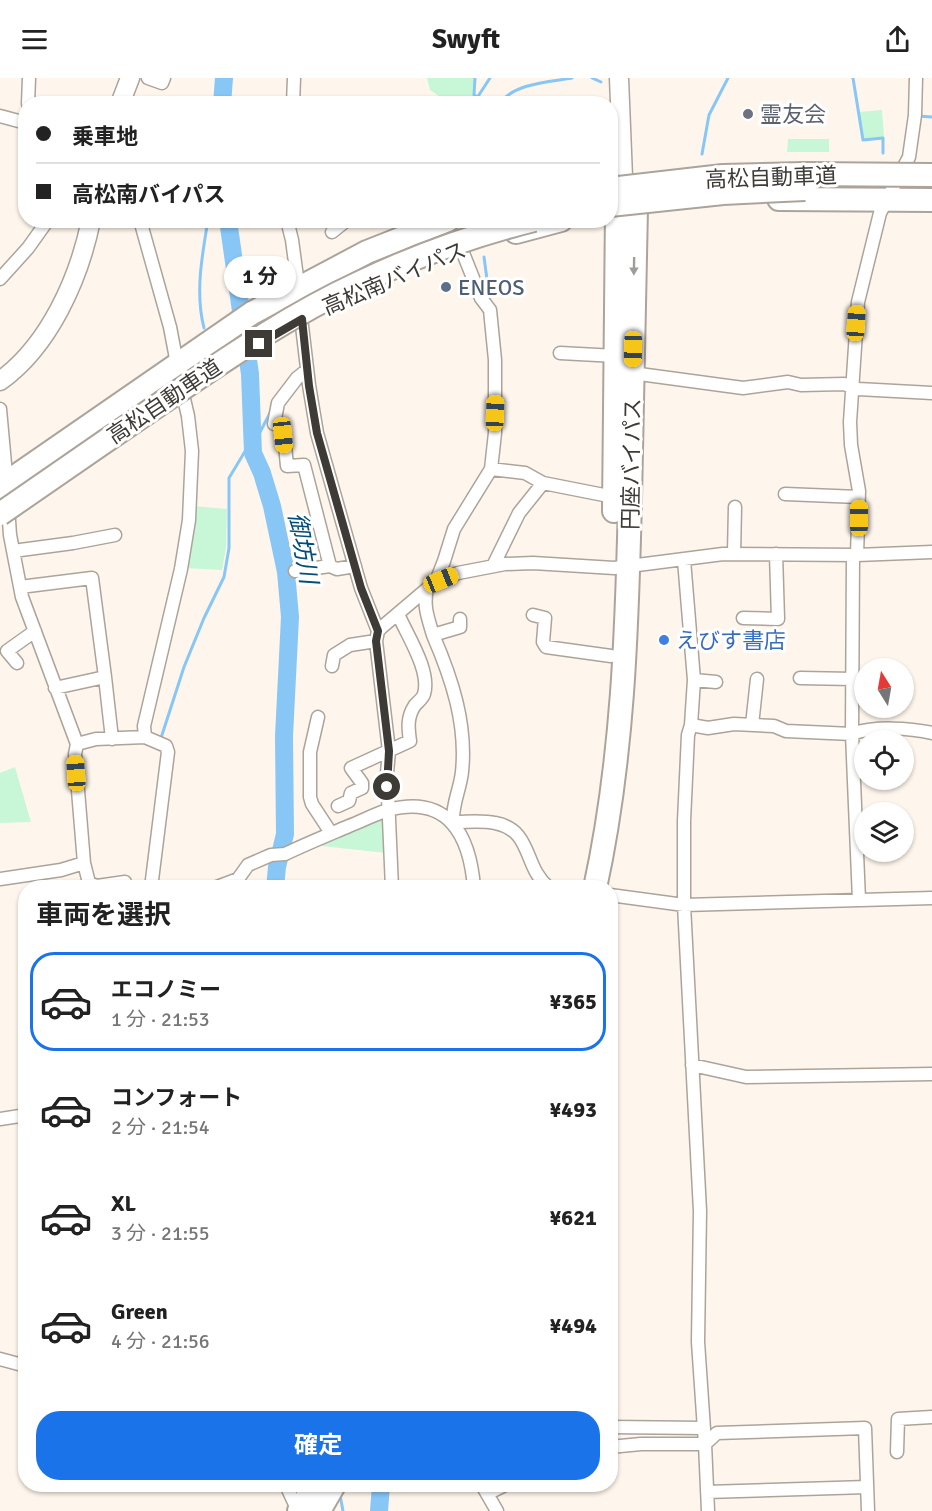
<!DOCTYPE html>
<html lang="ja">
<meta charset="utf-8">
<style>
body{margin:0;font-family:Signika,"Noto Sans JP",sans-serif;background:#f6f6f6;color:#222;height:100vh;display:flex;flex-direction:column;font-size:22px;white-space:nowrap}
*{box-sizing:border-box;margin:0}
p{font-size:20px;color:#767676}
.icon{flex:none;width:33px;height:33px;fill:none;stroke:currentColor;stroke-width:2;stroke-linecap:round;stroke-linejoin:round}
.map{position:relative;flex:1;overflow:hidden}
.panel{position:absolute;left:18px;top:802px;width:600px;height:612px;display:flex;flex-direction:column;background:#fff;border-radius:24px;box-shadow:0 2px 4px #0004}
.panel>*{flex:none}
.guide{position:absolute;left:18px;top:18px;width:600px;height:132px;border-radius:24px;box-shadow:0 2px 4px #0004;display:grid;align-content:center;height:132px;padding:0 18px;background:#fff}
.needle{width:39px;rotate:349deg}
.buttons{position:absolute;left:854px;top:580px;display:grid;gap:12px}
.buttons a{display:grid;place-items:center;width:60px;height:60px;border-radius:50%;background:#fff;box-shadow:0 2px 4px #0004;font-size:30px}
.end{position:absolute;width:27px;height:27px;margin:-14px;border:8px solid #3e3b37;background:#fff;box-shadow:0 0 0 3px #fff}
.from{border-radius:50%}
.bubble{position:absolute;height:42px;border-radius:21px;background:#fff;box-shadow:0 2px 4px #0004;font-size:20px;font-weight:700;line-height:42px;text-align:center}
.car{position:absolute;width:18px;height:36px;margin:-18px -9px;border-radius:8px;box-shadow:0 0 4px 2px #0007;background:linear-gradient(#f5c518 24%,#345 0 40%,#f5c518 0 76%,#345 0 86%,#f5c518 0)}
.guide b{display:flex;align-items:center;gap:21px;height:57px;font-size:22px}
.guide b+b{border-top:2px solid #e0e0e0}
.guide i{width:15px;height:15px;background:#222}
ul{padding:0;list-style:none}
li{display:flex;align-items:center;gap:18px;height:99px;margin:0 12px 9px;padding:0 6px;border:3px solid transparent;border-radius:24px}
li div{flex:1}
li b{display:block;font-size:22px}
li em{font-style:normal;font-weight:700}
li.active{border-color:#1a73e8}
li>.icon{width:54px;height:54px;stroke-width:1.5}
h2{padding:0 18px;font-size:27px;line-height:72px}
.primary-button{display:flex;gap:12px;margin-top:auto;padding:12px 18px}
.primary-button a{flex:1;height:69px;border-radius:24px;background:#1a73e8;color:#fff;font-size:24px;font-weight:700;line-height:69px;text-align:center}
header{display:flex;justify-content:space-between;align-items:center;height:78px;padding:0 18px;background:#fff;font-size:27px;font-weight:700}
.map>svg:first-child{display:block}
.green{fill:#c7f7d7}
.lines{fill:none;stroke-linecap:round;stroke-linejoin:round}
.stream{stroke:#88c6f6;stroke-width:3}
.river{stroke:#88c6f6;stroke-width:18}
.street-casing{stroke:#aca49b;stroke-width:15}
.secondary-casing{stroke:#aca49b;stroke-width:21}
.highway-casing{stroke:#aca49b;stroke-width:26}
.street{stroke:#fff;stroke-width:12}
.secondary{stroke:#fff;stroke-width:18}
.highway{stroke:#fff;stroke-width:22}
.highway-bridge-casing{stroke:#aca49b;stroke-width:26;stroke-linecap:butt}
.highway-bridge{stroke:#fff;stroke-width:22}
.oneway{fill:#9e9d9b}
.route{stroke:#3e3b37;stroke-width:8}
.worship-dot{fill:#6b7280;stroke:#fff;stroke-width:2}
.service-dot{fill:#5c6f8a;stroke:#fff;stroke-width:2}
.shop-dot{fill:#3f7fe0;stroke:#fff;stroke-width:2}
.labels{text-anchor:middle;stroke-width:6;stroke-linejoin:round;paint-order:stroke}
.worship-label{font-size:22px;fill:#5b616d;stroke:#fff;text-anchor:start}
.street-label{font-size:22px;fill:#3e3b37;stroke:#fff}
.service-label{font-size:22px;fill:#4e5e75;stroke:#fff;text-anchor:start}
.shop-label{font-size:22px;fill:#366cbe;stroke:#fff;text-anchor:start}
.water-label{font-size:24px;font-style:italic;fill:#004d79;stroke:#fff}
</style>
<header><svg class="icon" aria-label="menu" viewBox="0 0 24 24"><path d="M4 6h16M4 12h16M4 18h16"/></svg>Swyft<svg class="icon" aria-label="share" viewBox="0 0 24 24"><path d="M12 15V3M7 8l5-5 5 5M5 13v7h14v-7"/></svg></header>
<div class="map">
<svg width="932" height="1433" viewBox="0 0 932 1433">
<rect width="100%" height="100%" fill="#fef6ec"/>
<path class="green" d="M427,0h47v17l-7,8h-18l-19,-13z
M882,32l2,27 -21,3 -4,-28z
M788,61h41v13h-42z
M193,428l34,3 -1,39 -4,22 -37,-2z
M15,689l16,55 -31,1v-50z
M383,737l3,38 -64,-7v-6z"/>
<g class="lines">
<path class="stream" d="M475,0l-1,17 4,2
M592,0l9,4
M853,0l10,62 20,-2v15
M473,26l17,-26
M499,26c15,-21 50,-22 73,-26
M918,38l14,1
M702,76l7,-39 19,-37
M385,142l4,5
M484,179l6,45
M204,250c-9,-35 -2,-72 4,-108
M161,660l23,-71 20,-49 20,-41 5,-29v-70l18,-30 11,-12 13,-25
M340,1417l3,16"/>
<path class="river" d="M222,26l2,-26
M228,142l22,154 3,79 9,20 10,33 14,66 4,45 -6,119 1,98 -8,33 -2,21
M379,1433l2,-26"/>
<g class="street-casing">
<path id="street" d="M148,0l14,5 2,-5
M28,26l1,-26
M293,26l1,-26
M0,38l26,7
M140,142l30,107 8,42
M287,142l5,20 7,52
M332,154l15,-12
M0,201l28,-31 20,-28
M300,231l9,76 8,48 44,155 17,43
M560,275l56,3
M307,292l-10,8 -19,25 -4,21 9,1 4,41 17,-1 26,101
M632,295l111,15 45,-6 13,3 43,-1 14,5 74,4
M0,331l7,77
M491,391l34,4 18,10 71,14
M785,416l74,3
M8,428l2,29 12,62 55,147 19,-5 49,-2
M13,473l60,-8 42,-8
M734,476l1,-47
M853,477l-1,179 7,166
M857,477l2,-64 -8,-46 -1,-23 8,-120 22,-89 29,-56 6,-42 1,-37
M684,482l10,120 -3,45 -3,10 -4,86v84l16,306 -2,131 7,102 3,67
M493,488l26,-53 24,-30
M295,493l35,-5 7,3 18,-3
M435,506l9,-23 10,-32 37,-60 4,-36v-73l-5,-50 -9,-12 -20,-50
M20,509l72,-9 13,99 -50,11
M427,511c-4,17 1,29 6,46l27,-8v-8
M533,537l12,3 -2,24 3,5 65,9
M743,540l35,1 -2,-65
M433,557c19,44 34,89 29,137 -2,18 -10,32 -9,50 14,0 29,-2 42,1 38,7 28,44 54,65
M17,585l-10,-12 28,-20
M332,588l2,-11 16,-10 26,-4
M105,599l7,62
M800,600l53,1
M694,602l22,2
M318,639l-8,35v45l2,7 19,29
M691,647l17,3 26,-4 40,2 12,5 66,3c21,-8 59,-6 80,-1
M752,647l5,-46
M338,728l11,-5 2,-8 11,-5v-5l-11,-15 59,-27c-2,-14 -3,-24 5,-36 3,-3 8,-7 9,-11 7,-23 -17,-59 -26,-80
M84,785l5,20 8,3 28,-4v6
M0,801l61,-9 23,-7 -9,-109 2,-10
M151,810l17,-136 -2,-6 -21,-9 -1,-11 37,-157 8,-49 3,-69 -4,-35 -7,-30
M214,810l24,-9 10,-14 23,-10 14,-1c21,-10 43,-19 64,-28 13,-5 26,-12 39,-16 60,-16 82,25 86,78
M392,810l-5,-115 2,-22 -13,-110 2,-10 4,-4 46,-39 13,-8 17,-7 47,-9 28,-1 81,5 109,-14 134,1 75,-3
M610,817l74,10 248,-7
M692,987l54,12 186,-3
M0,1041l26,-4
M0,1281l26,7
M610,1349l94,1
M610,1369l31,-3h64l12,-11 148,-5 3,83
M897,1374l1,-33 34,-2
M286,1407l12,26
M482,1407l15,26
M707,1414l160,-5
M487,1416l18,-9"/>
</g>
<g class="secondary-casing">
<path id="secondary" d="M619,0l4,99
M120,26l10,-26
M0,303c49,-35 79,-102 91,-161"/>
</g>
<g class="highway-casing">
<path id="highway" d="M779,121l153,1
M516,154l45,-12
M0,409l252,-174 115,-61 81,-32
M614,433l3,-301 5,-25
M595,810c28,-128 32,-258 35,-389 2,-97 4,-194 6,-291l-10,-24
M299,1433l15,-26
M319,1433l15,-26"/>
</g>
<use href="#street" class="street"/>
<use href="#secondary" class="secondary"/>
<use href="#highway" class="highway"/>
<g class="highway-bridge-casing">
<path id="highway-bridge" d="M610,111l113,-13 80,-2 129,1
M610,127l113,-12 82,-4
M0,436c59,-41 117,-81 176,-121 59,-40 118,-80 183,-110 56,-27 115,-48 175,-63"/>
</g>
<use href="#highway-bridge" class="highway-bridge"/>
</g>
<defs><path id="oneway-solid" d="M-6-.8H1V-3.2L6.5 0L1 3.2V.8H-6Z" transform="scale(1.5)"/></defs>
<use class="oneway" href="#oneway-solid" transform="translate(634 188) rotate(91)"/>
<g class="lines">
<path class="route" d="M259,266l43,-25 7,67 8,47 44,155 17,43 -2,10 13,110 -2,36"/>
</g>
<circle class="worship-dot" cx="748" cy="36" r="6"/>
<circle class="service-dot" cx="446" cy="209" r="6"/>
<circle class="shop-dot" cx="664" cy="562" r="6"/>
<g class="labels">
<g class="worship-label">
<text x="760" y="44">霊友会</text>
</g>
<g class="street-label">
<text transform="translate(771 99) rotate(-2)" y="8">高松自動車道</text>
<text transform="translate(394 200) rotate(-23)" y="8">高松南バイパス</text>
<text transform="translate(164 323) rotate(-34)" y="8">高松自動車道</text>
<text transform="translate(631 386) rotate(-89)" y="8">円座バイパス</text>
</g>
<g class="service-label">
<text x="458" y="217">ENEOS</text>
</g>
<g class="shop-label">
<text x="676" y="570">えびす書店</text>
</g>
<g class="water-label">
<text transform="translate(303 470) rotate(80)" y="8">御坊川</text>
</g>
</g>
</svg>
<div class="buttons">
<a><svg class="needle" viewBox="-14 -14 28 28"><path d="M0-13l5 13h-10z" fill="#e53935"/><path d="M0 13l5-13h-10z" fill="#767676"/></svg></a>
<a><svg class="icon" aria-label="locate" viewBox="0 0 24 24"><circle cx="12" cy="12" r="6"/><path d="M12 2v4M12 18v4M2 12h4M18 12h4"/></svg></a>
<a><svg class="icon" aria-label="layers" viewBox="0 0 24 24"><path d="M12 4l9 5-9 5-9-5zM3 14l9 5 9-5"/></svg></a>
</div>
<i class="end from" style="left:387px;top:709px"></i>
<i class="end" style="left:259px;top:266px"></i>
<div class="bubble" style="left:224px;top:178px;width:72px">1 分</div>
<i class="car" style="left:856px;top:245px;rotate:4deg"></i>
<i class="car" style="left:633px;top:271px;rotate:181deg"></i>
<i class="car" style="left:495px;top:335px;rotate:2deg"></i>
<i class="car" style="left:283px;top:357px;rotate:174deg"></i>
<i class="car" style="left:859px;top:440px;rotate:0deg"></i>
<i class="car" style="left:441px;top:502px;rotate:68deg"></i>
<i class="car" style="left:76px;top:695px;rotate:356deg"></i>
<div class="guide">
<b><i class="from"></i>乗車地</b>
<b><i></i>高松南バイパス</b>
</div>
<section class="panel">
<h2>車両を選択</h2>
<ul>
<li class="active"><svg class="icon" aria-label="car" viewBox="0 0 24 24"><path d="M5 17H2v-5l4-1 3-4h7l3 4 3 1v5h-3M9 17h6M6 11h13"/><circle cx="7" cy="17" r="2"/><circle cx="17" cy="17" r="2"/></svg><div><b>エコノミー</b><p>1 分 · 21:53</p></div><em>¥365</em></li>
<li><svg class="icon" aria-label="car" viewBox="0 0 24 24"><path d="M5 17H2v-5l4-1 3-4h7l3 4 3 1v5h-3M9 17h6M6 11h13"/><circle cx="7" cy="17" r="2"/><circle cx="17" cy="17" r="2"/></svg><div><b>コンフォート</b><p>2 分 · 21:54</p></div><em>¥493</em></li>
<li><svg class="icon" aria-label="car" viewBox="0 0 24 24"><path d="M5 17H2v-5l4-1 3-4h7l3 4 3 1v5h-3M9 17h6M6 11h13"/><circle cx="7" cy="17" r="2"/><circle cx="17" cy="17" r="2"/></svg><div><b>XL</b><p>3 分 · 21:55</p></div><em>¥621</em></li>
<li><svg class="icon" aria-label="car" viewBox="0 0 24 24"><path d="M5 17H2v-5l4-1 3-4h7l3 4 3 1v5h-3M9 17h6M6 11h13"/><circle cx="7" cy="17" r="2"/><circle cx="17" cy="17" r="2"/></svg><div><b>Green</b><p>4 分 · 21:56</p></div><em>¥494</em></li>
</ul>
<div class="primary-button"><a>確定</a></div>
</section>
</div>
